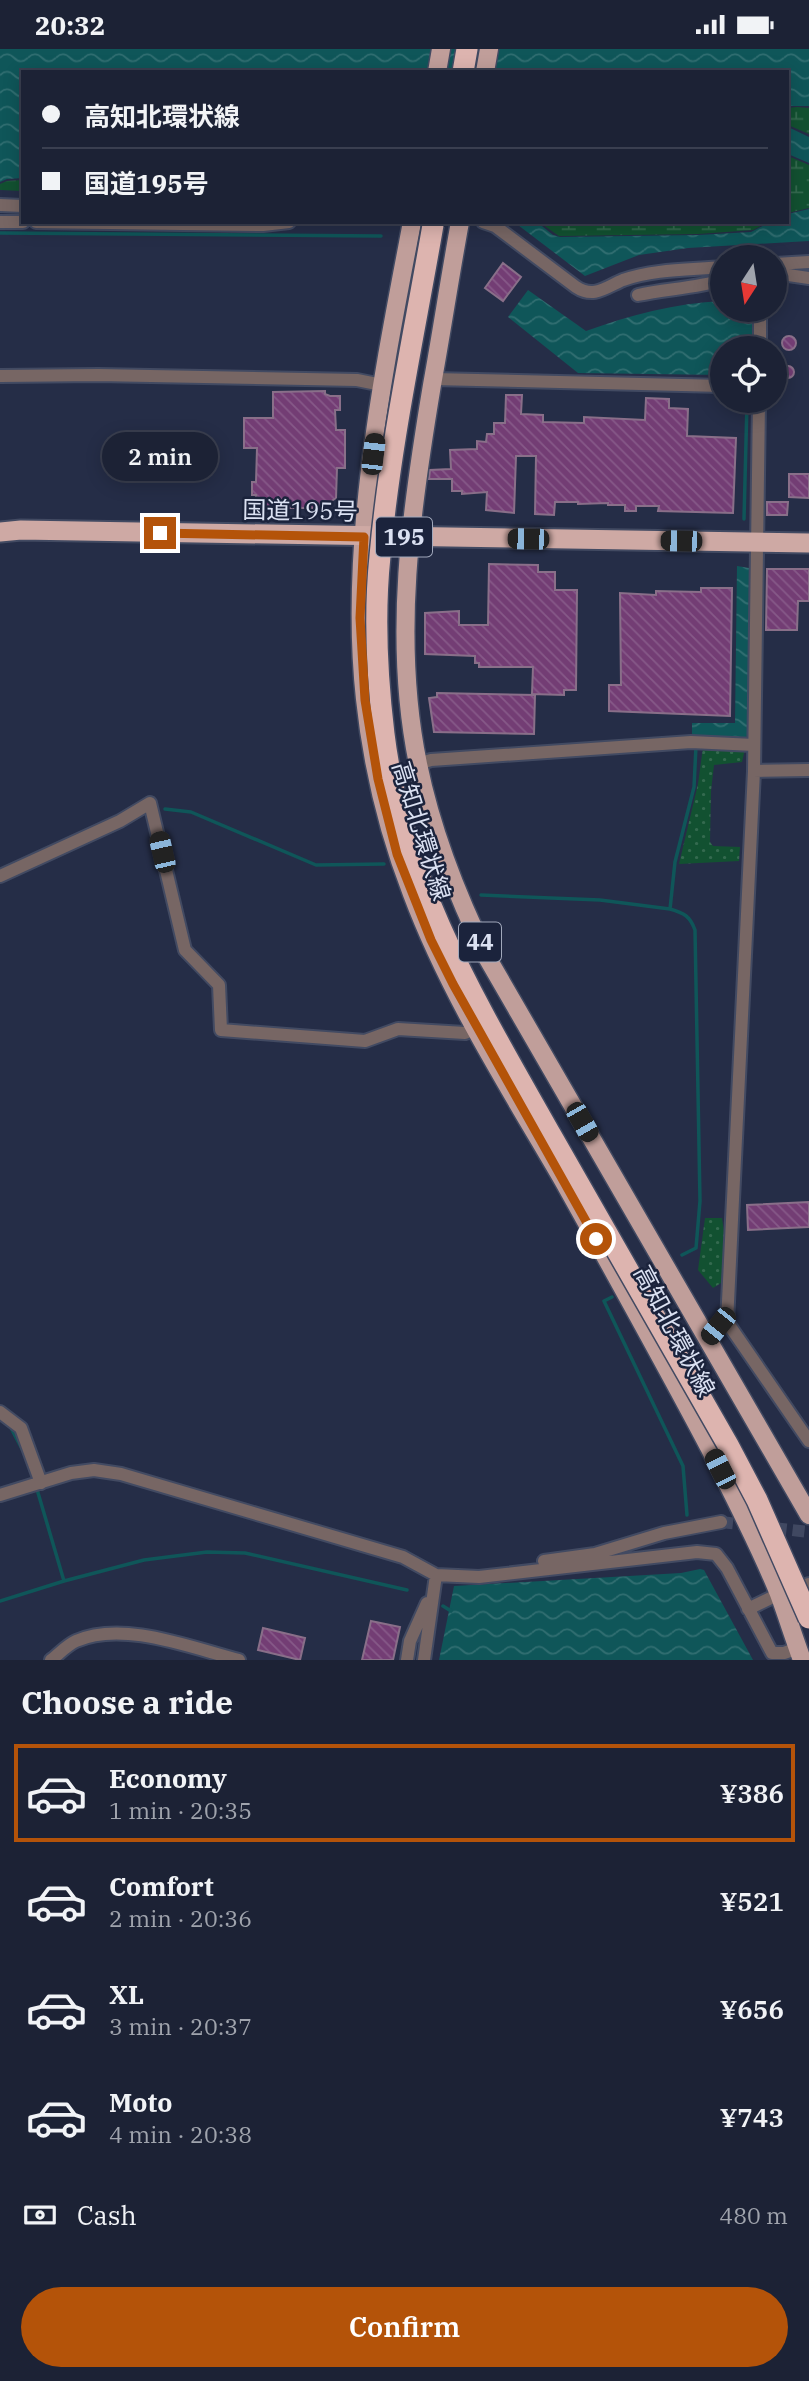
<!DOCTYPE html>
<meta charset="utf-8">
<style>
body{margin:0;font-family:"IBM Plex Serif","Noto Sans JP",serif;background:#252a3d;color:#f1f3f6;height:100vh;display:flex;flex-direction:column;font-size:26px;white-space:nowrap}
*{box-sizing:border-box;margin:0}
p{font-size:23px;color:#a0a4ad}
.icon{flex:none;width:38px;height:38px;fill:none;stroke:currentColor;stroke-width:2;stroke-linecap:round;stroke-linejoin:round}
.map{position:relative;height:1611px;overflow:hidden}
.drawer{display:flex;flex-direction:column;background:#1c2235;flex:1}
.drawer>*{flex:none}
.banner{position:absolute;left:21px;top:21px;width:768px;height:154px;border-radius:0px;box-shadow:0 4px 18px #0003,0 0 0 2px #3a3f50;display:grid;align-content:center;height:154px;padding:0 21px;background:#1c2235}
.needle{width:46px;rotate:192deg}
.buttons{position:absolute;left:710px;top:196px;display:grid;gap:14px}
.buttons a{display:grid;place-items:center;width:77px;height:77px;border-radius:50%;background:#1c2235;box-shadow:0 4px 18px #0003,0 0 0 2px #3a3f50;font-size:35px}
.end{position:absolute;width:32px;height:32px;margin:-16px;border:9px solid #b45309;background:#fff;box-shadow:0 0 0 4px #fff}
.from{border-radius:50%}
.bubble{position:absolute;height:49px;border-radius:24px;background:#1c2235;box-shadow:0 4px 18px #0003,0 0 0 2px #3a3f50;font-size:23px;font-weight:600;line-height:49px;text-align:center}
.car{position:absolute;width:21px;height:42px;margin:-21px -10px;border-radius:9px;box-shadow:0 0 5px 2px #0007;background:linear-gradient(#222 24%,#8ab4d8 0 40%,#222 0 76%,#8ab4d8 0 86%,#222 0)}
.banner b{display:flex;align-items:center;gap:24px;height:66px;font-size:26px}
.banner b+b{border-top:2px solid #3a3f50}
.banner i{width:18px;height:18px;background:#f1f3f6}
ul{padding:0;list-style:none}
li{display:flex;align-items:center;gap:21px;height:98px;margin:0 14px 10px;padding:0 7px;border:4px solid transparent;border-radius:0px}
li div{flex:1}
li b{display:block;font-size:26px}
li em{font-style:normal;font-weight:600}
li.active{border-color:#b45309}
li>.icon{width:63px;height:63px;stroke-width:1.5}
h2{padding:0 21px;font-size:32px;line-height:84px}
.pay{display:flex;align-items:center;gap:18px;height:77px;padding:0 21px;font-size:26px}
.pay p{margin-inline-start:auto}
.button{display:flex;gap:14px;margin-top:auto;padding:14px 21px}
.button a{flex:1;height:80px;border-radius:42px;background:#b45309;color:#fff;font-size:28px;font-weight:600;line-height:80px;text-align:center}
.status{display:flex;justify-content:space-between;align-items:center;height:49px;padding:0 35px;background:#1c2235;direction:ltr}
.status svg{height:19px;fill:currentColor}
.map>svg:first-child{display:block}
.grass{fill:url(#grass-dots)}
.wetland{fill:url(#wetland-marsh)}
.water{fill:url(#water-waves)}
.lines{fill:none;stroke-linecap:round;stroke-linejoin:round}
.stream{stroke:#0f5659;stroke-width:3.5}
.building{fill:url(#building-back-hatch);stroke:#896f89;stroke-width:2}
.minor-tunnel{stroke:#404861;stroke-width:12;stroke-dasharray:12 6;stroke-linecap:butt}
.minor-casing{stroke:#424a62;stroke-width:16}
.primary-casing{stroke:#424a62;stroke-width:21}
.trunk-casing{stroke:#424a62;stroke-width:23}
.motorway-casing{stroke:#424a62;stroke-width:24}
.minor{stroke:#776664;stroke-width:12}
.primary{stroke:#c09e9a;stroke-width:18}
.trunk{stroke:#cea9a4;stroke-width:19}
.motorway{stroke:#ddb4af;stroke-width:21}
.motorway-bridge-casing{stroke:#424a62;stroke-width:24;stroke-linecap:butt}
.motorway-bridge{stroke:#ddb4af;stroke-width:21}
.route{stroke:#b45309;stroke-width:9}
.labels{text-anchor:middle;stroke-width:5;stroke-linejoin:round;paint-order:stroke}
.shield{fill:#1b233c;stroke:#a1a8bb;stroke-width:2}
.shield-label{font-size:23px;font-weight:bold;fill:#dbe1f2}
.street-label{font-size:24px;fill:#dbe1f2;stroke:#1b233c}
</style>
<div class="status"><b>20:32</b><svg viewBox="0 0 49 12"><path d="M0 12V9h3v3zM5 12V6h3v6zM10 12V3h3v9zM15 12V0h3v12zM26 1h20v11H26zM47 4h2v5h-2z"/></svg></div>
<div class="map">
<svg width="809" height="1611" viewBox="0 0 809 1611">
<defs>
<pattern id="grass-dots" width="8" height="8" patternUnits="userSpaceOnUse" patternTransform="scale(1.75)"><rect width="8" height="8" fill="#125131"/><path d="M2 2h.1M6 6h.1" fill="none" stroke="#346a4f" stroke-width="1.8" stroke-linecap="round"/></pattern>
<pattern id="wetland-marsh" width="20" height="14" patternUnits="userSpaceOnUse" patternTransform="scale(1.75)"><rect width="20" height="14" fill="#125131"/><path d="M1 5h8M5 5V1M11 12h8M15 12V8" fill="none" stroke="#346a4f"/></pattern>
<pattern id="water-waves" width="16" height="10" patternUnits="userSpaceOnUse" patternTransform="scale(1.75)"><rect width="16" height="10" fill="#0f5659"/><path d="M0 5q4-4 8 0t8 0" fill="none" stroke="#316e71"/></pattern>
<pattern id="building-back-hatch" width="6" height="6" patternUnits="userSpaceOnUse" patternTransform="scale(1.75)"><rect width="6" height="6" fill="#733d74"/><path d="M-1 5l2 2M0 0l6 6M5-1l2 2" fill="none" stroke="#865988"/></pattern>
</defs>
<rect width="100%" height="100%" fill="#252d47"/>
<path class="grass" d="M703,698l42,2 -3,13 -28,3 -3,26 -1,51 3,4 27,1 -1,14 -60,3 19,-80z
M705,1169h17l3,20 -4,45 -8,5 -15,-18z"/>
<path class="wetland" d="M797,58l12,1v26l-21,-9v-17z
M788,107l21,9v43l-21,5z
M23,131v11l-23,-1v-6l7,-3z
M539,173h229l-15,8 -55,4 -139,2z"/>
<path class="water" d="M0,0h809v57h-21v-34h-765v106l-16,1 -7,3z
M788,78l21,10v26l-21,-9z
M809,160v32l-121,7 -49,7 -54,21 -71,-54h23l16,13 7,2 138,-2 53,-3 19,-10h18v-8z
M528,241l58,41c45,-16 89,-28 137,-30v9h29v38h-29v27l-145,-2 -70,-56z
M737,517l12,2 -1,166 -4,6 -52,-2v-15h43z
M700,1520l4,1 49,90h-314l15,-74 227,-13z"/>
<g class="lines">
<path class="stream" d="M509,175l2,-2
M0,184l381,3
M744,470l3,-116
M165,760l26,3 125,53 68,-1
M481,846l119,5 70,9
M682,1206l14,-7 4,-47 -5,-271c-5,-14 -11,-17 -25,-21l5,-47 19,-75 2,-41
M612,1248l-8,4 79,165 4,49
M11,1379l11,21
M36,1437l28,95
M0,1552l64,-20 80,-21 63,-8 38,1 162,37
M443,1557l8,5"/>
</g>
<path class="building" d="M503,214l18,14 -18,24 -18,-13z
M782 294a7 7 0 1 1 14 0a7 7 0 1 1-14 0Z
M782 323a6 6 0 1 1 12 0a6 6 0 1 1-12 0Z
M325,342v3l5,2h10v14h-5l1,20h9v38h-8l-1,30 -15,10h-66l1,-13h-4v-13h4l1,-34h-13v-30h29v-26z
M506,346h16l-1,19 22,1v7l41,1v-6l61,3 1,-22 23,1v9l19,1 -1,27 49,2 -3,75 -75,-2 1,-5h-23v5h-11v-6h-17v-2l-30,1v-2h-23l-1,13 -19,-1 1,-58h-20l-2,57 -28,-3 1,-18 -25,2v-3h-10v-12h-23l1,-9 21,-1 -1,-19 27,-1v-8l9,1 1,-8h7v-11h11z
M789,425h20v24l-20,-1z
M767,453h21l-1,13h-20z
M489,515l49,1v7h17v18h22l-1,100h-12v5l-32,-1 1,-27h-54v-4h-4v-7l-50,-2v-41l34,-2v14h29z
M767,520h42v32h-11l-1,29h-31z
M701,539h31l-2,128 -121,-5v-26h12l-1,-92 36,2v-4l45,1z
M437,644l98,2 -1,39 -100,-2 -5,-34 8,-1z
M809,1153v25l-61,3 -1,-25z
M371,1572l29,6 -7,33h-31z
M263,1579l42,10 -5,22 -42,-10z"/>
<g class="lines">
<path class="minor-tunnel" d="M721,1473l88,10"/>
<g class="minor-casing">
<path id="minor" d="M0,156l23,1
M0,173h23
M36,173l227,3 26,-3
M483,173l12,4 81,61c18,12 30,0 47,-7 31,-11 67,-10 100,-13
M775,215l34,-2
M775,224l34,5
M638,246c28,-6 57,-7 85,-15
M760,299v-38
M0,327l98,-1 259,5 25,5
M433,330l290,7
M759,352l-5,370 -27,551 82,119
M418,715l13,-4 260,-18 63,3
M754,722l55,-1
M0,827l120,-55 30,-18 35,147 34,35 2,45 144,11 33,-12 67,4 12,-5
M0,1363l21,16 20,55
M0,1446l71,-22 23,-3 27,4 282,83 33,18 43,2 218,-25 19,2 11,14 45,85h12l14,-5
M544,1512l51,-7 69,-21 57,-11
M748,1560l31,-15 30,-10
M51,1611c8,-6 16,-15 25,-19 47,-21 116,7 163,19
M407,1611l3,-19 17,-38
M424,1611l12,-85"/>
</g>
<g class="primary-casing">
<path id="primary" d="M437,23l4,-23
M485,23l4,-23
M412,173c-29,152 -64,323 -47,477 7,66 23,133 47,195 38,101 98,195 152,288 49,88 98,176 145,265 24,48 50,97 70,147 8,22 15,44 23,66
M460,173c-10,54 -18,108 -28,163 -21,125 -40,253 -14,379 14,69 39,132 70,195l321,556"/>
</g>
<g class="trunk-casing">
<path id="trunk" d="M0,483l21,-2 788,13"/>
</g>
<g class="motorway-casing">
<path id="motorway" d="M463,23l4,-23"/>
</g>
<use href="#minor" class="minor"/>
<use href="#primary" class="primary"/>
<use href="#trunk" class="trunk"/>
<use href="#motorway" class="motorway"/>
<g class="motorway-bridge-casing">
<path id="motorway-bridge" d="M433,176c-19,110 -43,220 -53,331 -6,58 -3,120 4,178 18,149 96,275 168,403 59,103 117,206 176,308l29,55 52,118"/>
</g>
<use href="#motorway-bridge" class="motorway-bridge"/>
</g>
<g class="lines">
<path class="route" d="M160,484l204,4 -4,81 5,82 13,79 19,75 34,86 22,44 143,255"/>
</g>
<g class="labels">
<g class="shield">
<rect x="376" y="468.5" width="56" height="39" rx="5"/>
<rect x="459" y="873.5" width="42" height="39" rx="5"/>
</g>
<g class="shield-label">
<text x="404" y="496">195</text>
<text x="480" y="901">44</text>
</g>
<g class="street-label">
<text transform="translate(300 462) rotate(1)" y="8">国道195号</text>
<text transform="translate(421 782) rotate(73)" y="8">高知北環状線</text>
<text transform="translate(674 1282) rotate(62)" y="8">高知北環状線</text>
</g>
</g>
</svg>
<div class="buttons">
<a><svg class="needle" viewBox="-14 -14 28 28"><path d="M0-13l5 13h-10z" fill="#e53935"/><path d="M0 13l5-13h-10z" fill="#a0a4ad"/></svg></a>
<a><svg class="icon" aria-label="locate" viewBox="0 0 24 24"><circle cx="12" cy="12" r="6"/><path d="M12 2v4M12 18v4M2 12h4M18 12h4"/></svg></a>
</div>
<i class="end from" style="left:596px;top:1190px"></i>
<i class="end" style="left:160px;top:484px"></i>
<div class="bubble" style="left:102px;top:383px;width:116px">2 min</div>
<i class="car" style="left:373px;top:405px;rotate:7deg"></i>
<i class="car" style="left:528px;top:490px;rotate:271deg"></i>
<i class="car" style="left:681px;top:492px;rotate:271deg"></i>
<i class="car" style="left:162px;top:803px;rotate:347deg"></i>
<i class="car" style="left:582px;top:1073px;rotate:150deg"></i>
<i class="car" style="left:718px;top:1277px;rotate:219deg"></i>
<i class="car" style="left:720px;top:1420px;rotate:333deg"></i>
<div class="banner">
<b><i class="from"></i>高知北環状線</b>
<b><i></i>国道195号</b>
</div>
</div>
<section class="drawer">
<h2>Choose a ride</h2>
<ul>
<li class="active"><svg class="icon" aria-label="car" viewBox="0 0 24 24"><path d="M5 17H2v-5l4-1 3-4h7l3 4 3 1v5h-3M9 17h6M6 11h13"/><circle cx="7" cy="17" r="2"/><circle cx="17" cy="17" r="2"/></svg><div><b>Economy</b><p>1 min · 20:35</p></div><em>¥386</em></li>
<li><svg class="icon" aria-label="car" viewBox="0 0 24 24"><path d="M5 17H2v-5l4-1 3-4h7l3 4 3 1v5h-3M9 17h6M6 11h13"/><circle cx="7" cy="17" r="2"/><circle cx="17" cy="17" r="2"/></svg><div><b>Comfort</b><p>2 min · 20:36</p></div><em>¥521</em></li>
<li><svg class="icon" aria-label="car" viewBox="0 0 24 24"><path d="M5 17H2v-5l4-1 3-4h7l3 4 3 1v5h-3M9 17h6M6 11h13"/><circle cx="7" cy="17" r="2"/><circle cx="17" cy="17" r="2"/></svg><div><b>XL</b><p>3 min · 20:37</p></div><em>¥656</em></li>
<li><svg class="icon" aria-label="car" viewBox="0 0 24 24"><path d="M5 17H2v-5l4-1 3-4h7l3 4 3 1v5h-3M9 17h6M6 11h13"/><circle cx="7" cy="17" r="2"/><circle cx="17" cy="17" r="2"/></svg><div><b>Moto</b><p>4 min · 20:38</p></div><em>¥743</em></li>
</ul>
<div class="pay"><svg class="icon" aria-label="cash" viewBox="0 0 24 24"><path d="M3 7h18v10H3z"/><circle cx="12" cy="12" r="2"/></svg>Cash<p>480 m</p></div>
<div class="button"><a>Confirm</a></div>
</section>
